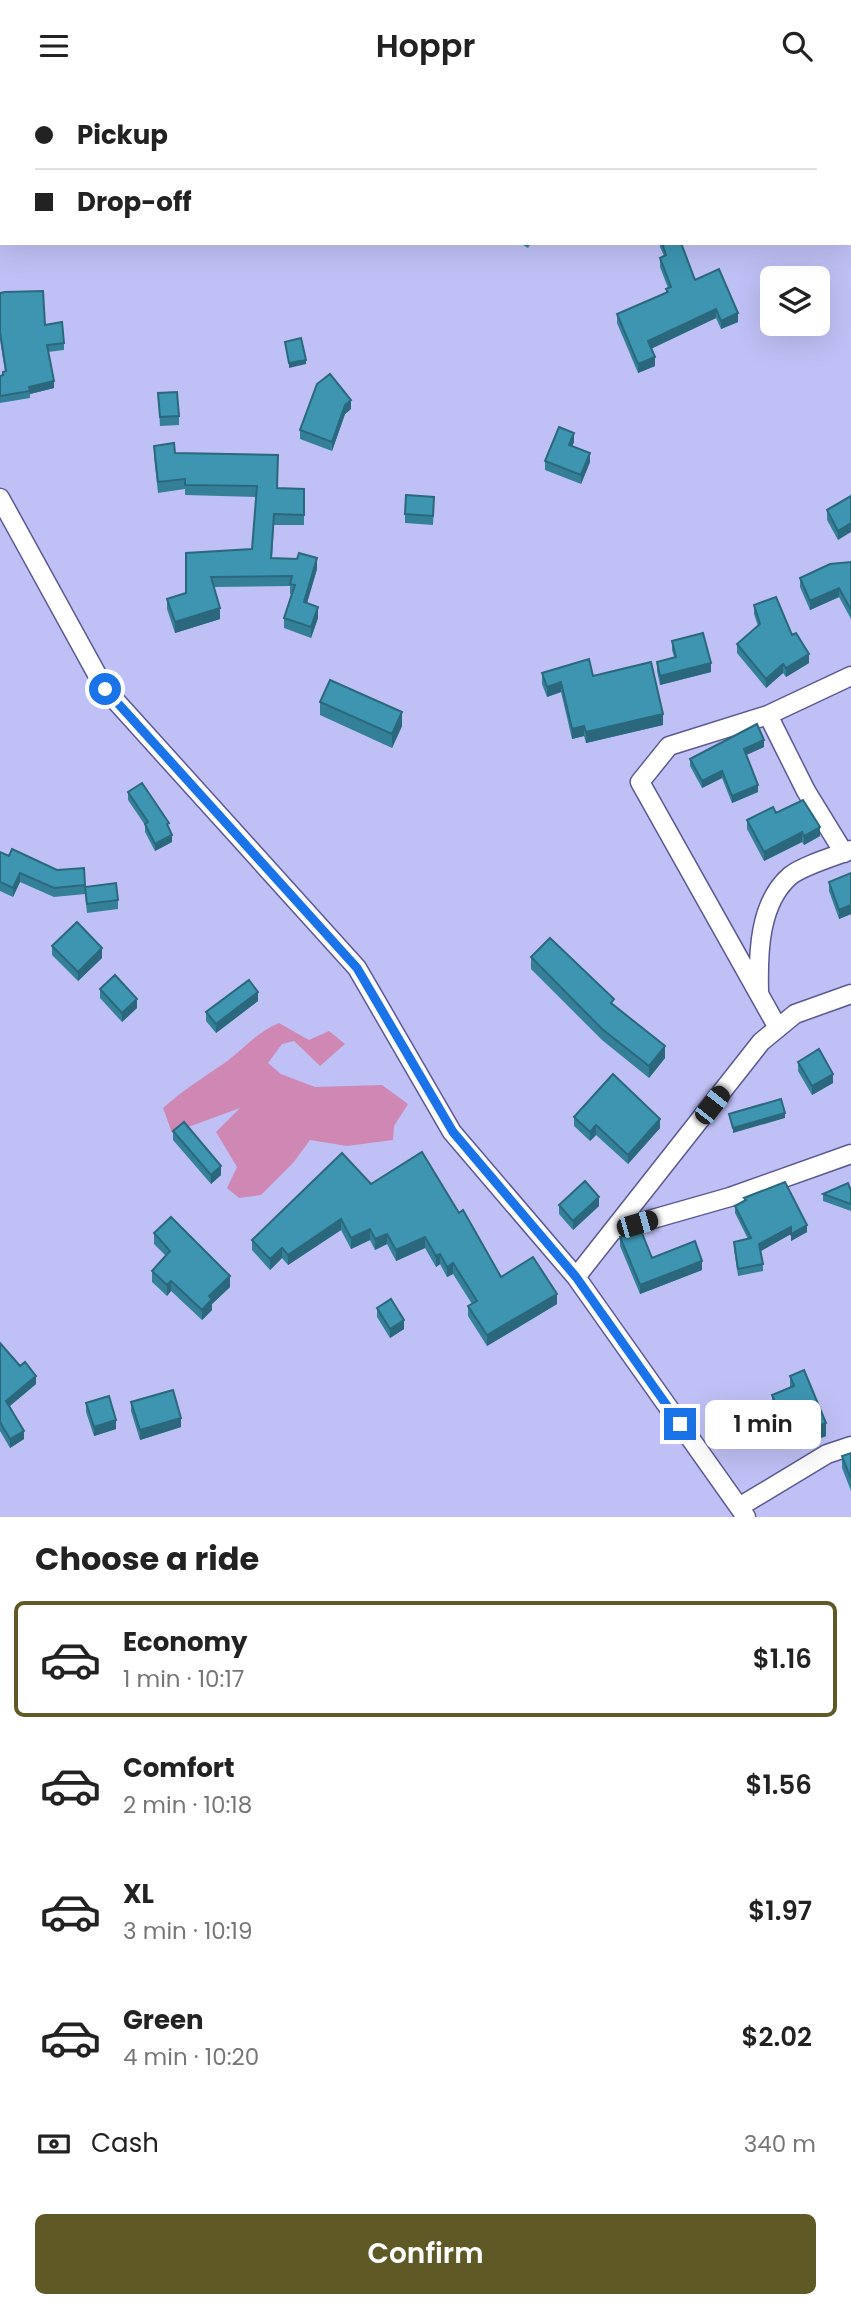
<!DOCTYPE html>
<meta charset="utf-8">
<style>
body{margin:0;font-family:Poppins,sans-serif;background:#f6f6f6;color:#222;height:100vh;display:flex;flex-direction:column;font-size:26px;white-space:nowrap}
*{box-sizing:border-box;margin:0}
p{font-size:23px;color:#767676}
.icon{flex:none;width:38px;height:38px;fill:none;stroke:currentColor;stroke-width:2;stroke-linecap:round;stroke-linejoin:round}
.map{position:relative;height:1426px;overflow:hidden}
.sheet{display:flex;flex-direction:column;background:#fff;flex:1}
.sheet>*{flex:none}
.top-card{position:absolute;left:0px;top:0px;width:852px;height:154px;box-shadow:0 7px 28px #0002;display:grid;align-content:center;height:154px;padding:0 35px;background:#fff}
.buttons{position:absolute;left:760px;top:175px;display:grid;gap:14px}
.buttons a{display:grid;place-items:center;width:70px;height:70px;border-radius:10px;background:#fff;box-shadow:0 7px 28px #0002;font-size:35px}
.end{position:absolute;width:32px;height:32px;margin:-16px;border:9px solid #1a73e8;background:#fff;box-shadow:0 0 0 4px #fff}
.from{border-radius:50%}
.bubble{position:absolute;height:49px;border-radius:10px;background:#fff;box-shadow:0 7px 28px #0002;font-size:23px;font-weight:600;line-height:49px;text-align:center}
.car{position:absolute;width:21px;height:42px;margin:-21px -10px;border-radius:9px;box-shadow:0 0 5px 2px #0007;background:linear-gradient(#222 24%,#8ab4d8 0 40%,#222 0 76%,#8ab4d8 0 86%,#222 0)}
.top-card b{display:flex;align-items:center;gap:24px;height:66px;font-size:26px}
.top-card b+b{border-top:2px solid #e0e0e0}
.top-card i{width:18px;height:18px;background:#222}
ul{padding:0;list-style:none}
li{display:flex;align-items:center;gap:21px;height:116px;margin:0 14px 10px;padding:0 21px;border:4px solid transparent;border-radius:10px}
li div{flex:1}
li b{display:block;font-size:26px}
li em{font-style:normal;font-weight:600}
li.current{border-color:#5f5925}
li>.icon{width:63px;height:63px;stroke-width:1.5}
h2{padding:0 35px;font-size:32px;line-height:84px}
.pay{display:flex;align-items:center;gap:18px;height:77px;padding:0 35px;font-size:26px}
.pay p{margin-inline-start:auto}
.button{display:flex;gap:14px;margin-top:auto;padding:14px 35px}
.button a{flex:1;height:80px;border-radius:10px;background:#5f5925;color:#fff;font-size:28px;font-weight:600;line-height:80px;text-align:center}
header{display:flex;justify-content:space-between;align-items:center;height:91px;padding:0 35px;background:#fff;font-size:32px;font-weight:600}
.map>svg:first-child{display:block}
.green{fill:#cf88b4}
.lines{fill:none;stroke-linecap:round;stroke-linejoin:round}
.minor-casing{stroke:#5a5994;stroke-width:21}
.minor{stroke:#fff;stroke-width:18}
.wall{fill:#348099}
.shaded-wall{fill:#2b687d}
.building{fill:#3d95b2;stroke:#2b687d;stroke-width:2}
.route{stroke:#1a73e8;stroke-width:9}
</style>
<header><svg class="icon" aria-label="menu" viewBox="0 0 24 24"><path d="M4 6h16M4 12h16M4 18h16"/></svg>Hoppr<svg class="icon" aria-label="search" viewBox="0 0 24 24"><circle cx="10" cy="10" r="6"/><path d="M15 15l6 6"/></svg></header>
<div class="map">
<svg width="851" height="1426" viewBox="0 0 851 1426">
<rect width="100%" height="100%" fill="#bfc1f6"/>
<path class="green" d="M279,932l30,17 20,-9 16,13 -25,22 -26,-25 -12,3 -14,19 13,11 34,13 67,-2 26,19 -14,22 -1,14 -46,6 -37,-6 -17,23 -32,32 -22,3 -12,-10 10,-21 -21,-35 24,-24 -68,25 -9,-25c20,-18 41,-31 63,-46 19,-14 31,-30 53,-39z"/>
<g class="lines">
<g class="minor-casing">
<path id="minor" d="M0,407l105,191 252,279 95,164 124,145 170,240
M768,624l38,76 38,62
M759,900c-1,-38 0,-88 31,-115 12,-10 45,-20 61,-26
M778,937l-138,-246 29,-36 99,-31 83,-39
M614,1139l116,-33 121,-43
M576,1186l185,-235 34,-28 56,-20
M739,1416l88,-53 24,-8"/>
</g>
<use href="#minor" class="minor"/>
</g>
<path class="wall" d="M520,152h11l-3,5z
M660,152h21l14,37 43,42 -17,7 -5,-11 -65,31 4,17 -17,7 -21,-50v-9l49,-21v-4l2,-1 -8,-21v-9l4,-2 -4,-9z
M0,202l45,32 19,18v7l-16,2 6,36 -24,6v4l-30,5v-27h3v-4l2,-1 -5,-32z
M158,302l21,23v9l-19,1z
M351,318l-6,5 -13,37 -32,-12v-9z
M574,351l-2,4 18,16 -9,22 -36,-14v-9z
M154,355l124,42 26,1v36h-30l-2,33 45,11 -10,34 11,15 -7,20 -27,-10v-10l7,-24h-1v-8l-76,1 6,32 -45,14 -8,-24v-10l19,-6 66,-44 4,-52 -71,-2v-6l-27,4 -4,-37z
M851,405l-13,44 -11,-20v-10z
M434,415l-1,19 -28,-2v-9z
M851,471v57l-12,-22 -29,13 -10,-23v-9z
M754,514l38,30 17,28 -23,14 -3,-4 -17,15 -29,-35v-9l21,-18 -4,-12z
M672,550l39,31 -51,13 -3,-14v-9l17,-5 -2,-7z
M542,582l51,3 70,49 -77,18 -2,-7 -12,3 -11,-47 -14,5 -5,-13z
M320,611l82,24 -10,22 -72,-33z
M764,656l-18,8 12,37 -26,11 -10,-25 -20,10 -12,-22v-7z
M128,701l41,38 3,12 -17,9 -10,-19v-7l-17,-25z
M776,722l44,23 -16,9 -2,-3 -38,19 -17,-32v-9z
M0,761l9,4 48,14 27,-2 1,19 33,13v9l-31,4 -2,-19 -31,3 -34,-15 -7,15 -13,-6z
M851,782v41l-12,5 -10,-28v-9z
M52,855l50,12 -24,23 -26,-26z
M531,866l83,48 51,53 -16,20 -47,-38 -71,-71z
M100,898l37,19 -15,14 -22,-24z
M258,910l-42,32 -10,-12v-9z
M798,971l35,21 -21,12 -14,-24z
M574,1026l86,11 -32,36 -32,-29 -6,6 -16,-15z
M173,1040l48,44 -10,9 -38,-44z
M371,1093l88,29 42,64 56,27 -70,42 -19,-30v-10l4,-2 -19,-30 -6,3 -7,-13 -4,3 -11,-19 -29,13 -9,-17 -12,6 -5,-10 -19,9 -10,-19 -53,35 -6,-7 -12,12 -18,-20v-10z
M851,1100v20l-28,-10v-7z
M744,1107l63,34 -16,9v-7l-30,17 2,13v7l-25,5 -4,-27v-7l14,-3 -13,-26v-7l9,-5z
M559,1114l40,1 -26,24 -14,-16z
M154,1142l76,54 -18,17v6l-10,10 -31,-29 -4,5 -15,-14v-11l14,-15 -12,-12z
M620,1146l32,21 50,12 -62,24 -20,-48z
M377,1217l27,21 -14,9 -13,-21z
M0,1252l36,41 -26,22 14,33 -14,9 -10,-17z
M790,1285l36,60 -15,6 -3,-9 -15,7 -3,-7 -6,2 -12,-27v-13l18,-8z
M131,1311l50,25 -41,13 -9,-29z
M86,1312l30,26 -22,7 -8,-24z
M851,1362v38l-9,-23v-12z"/>
<path class="shaded-wall" d="M588,0h19l-5,2h-14z
M640,0h14l-4,2h-10z
M716,218v9l-68,32v-9z
M738,222v9l-17,7v-8z
M655,266v9l-17,7v-9z
M306,269v4l-17,4v-5z
M54,290v7l-24,6 -1,-7z
M351,309v9l-6,5 -13,37v-9l13,-37z
M574,342v9l-5,12v-9z
M590,362v9l-9,22v-9z
M851,432v9l-13,8v-9z
M317,467v11l-13,44v-11z
M839,497v9l-29,13v-9z
M318,516v11l-7,20v-11z
M220,517v11l-45,14v-11z
M809,563v9l-23,14v-9z
M711,572v9l-51,13v-9z
M783,573v9l-17,15v-9z
M561,591v10l-14,5v-10z
M402,621v14l-10,22v-14z
M663,623v11l-77,18v-11z
M584,635v10l-12,3v-10z
M764,649v7l-20,9v-7z
M722,680v7l-20,10v-7z
M758,694v7l-26,11v-7z
M820,736v9l-16,9v-9z
M802,741v10l-38,19v-9z
M172,744v7l-17,9v-7z
M20,782v9l-7,15v-9z
M851,814v9l-12,5v-9z
M102,857v10l-24,23v-9z
M258,901v9l-42,32v-9z
M137,908v9l-15,14v-9z
M665,955v12l-16,20v-12z
M833,983v9l-21,12v-9z
M785,1022v5l-52,15v-5z
M660,1028v9l-32,36v-9z
M596,1034v10l-6,6v-9z
M221,1075v9l-10,9v-9z
M599,1106v9l-26,24v-9z
M341,1128v11l-53,35v-10z
M807,1134v7l-16,9v-7z
M791,1136v7l-32,18v-8z
M370,1138v11l-19,9v-11z
M387,1143v10l-12,6v-11z
M425,1146v11l-29,13v-11z
M282,1157v10l-12,12v-11z
M440,1163v10l-4,3v-11z
M702,1170v9l-62,24v-9z
M453,1172v11l-6,3v-10z
M230,1185v11l-18,17v6l-10,10v-10l7,-14z
M171,1190v10l-4,5v-11z
M557,1203v10l-70,42v-11z
M404,1229v9l-14,9v-9z
M36,1285v8l-30,25v-8z
M181,1327v9l-41,13v-10z
M790,1328v14l-6,2v-13z
M116,1329v9l-22,7v-9z
M808,1329v13l-15,7v-14z
M826,1332v13l-15,6v-13z
M24,1340v8l-14,9v-9z"/>
<path class="building" d="M252,0h22l-3,2h-18z
M311,0h25v2h-25z
M662,152h19l14,37 24,-11 19,44 -17,8 -5,-12 -68,32 7,16 -17,7 -21,-50 51,-22 -2,-3 5,-2 -11,-29 6,-3z
M43,200l2,34 17,-3 2,21 -17,2 7,36 -25,6 1,4 -30,5v-20l3,-1v-3l3,-1 -6,-39v-39l5,-1z
M301,247l5,22 -17,3 -4,-21z
M330,283l21,26 -6,5 -13,37 -32,-12 17,-46z
M177,301l2,24 -19,1 -2,-24z
M559,336l15,6 -5,12 21,8 -9,22 -36,-14z
M174,352l1,10 103,2 -1,33 27,1v26l-30,-1 -3,44 26,1 2,-6 18,5 -13,44 14,5 -7,20 -27,-9 11,-33 -5,-1 2,-8 -81,1 9,31 -45,14 -8,-23 19,-6v-40l66,-4 5,-63 -72,-1v-6l-27,3 -4,-36z
M406,404l28,2 -1,19 -28,-2z
M851,405v27l-13,8 -11,-21z
M851,471v48l-12,-22 -29,13 -10,-23 30,-14z
M776,506l16,38 4,-2 13,21 -23,14 -3,-4 -17,15 -29,-35 23,-20 -6,-19z
M703,542l8,30 -51,13 -3,-14 19,-5 -4,-16z
M589,568l4,17 58,-14 12,52 -77,18 -2,-6 -12,3 -11,-47 -14,5 -5,-14z
M330,589l72,32 -10,22 -72,-32z
M757,633l7,16 -20,9 14,36 -26,11 -10,-25 -20,10 -12,-22z
M142,692l27,40 -2,1 5,11 -17,9 -10,-20 3,-2 -20,-30z
M803,709l17,27 -16,9 -2,-4 -38,20 -17,-32 26,-13 3,6z
M12,758l45,21 27,-2 1,17 -31,3 -34,-15 -7,15 -13,-6v-30l9,4z
M851,782v32l-12,5 -10,-28z
M116,792l2,17 -31,4 -2,-17z
M77,831l25,26 -24,24 -26,-26z
M550,847l64,61 -3,4 54,43 -16,20 -47,-37 -71,-72z
M115,884l22,24 -15,14 -22,-24z
M249,889l9,12 -42,32 -10,-12z
M819,958l14,25 -21,12 -14,-24z
M613,983l47,45 -32,36 -32,-30 -6,7 -16,-15z
M781,1008l4,14 -52,15 -4,-14z
M184,1031l37,44 -10,9 -38,-44z
M422,1061l37,61 4,-3 38,67 32,-20 24,37 -70,41 -19,-29 9,-5 -24,-38 -6,4 -7,-13 -4,2 -11,-19 -29,13 -9,-16 -12,5 -5,-10 -19,9 -10,-19 -53,36 -6,-7 -12,11 -18,-19 90,-87 29,31z
M585,1090l14,16 -26,24 -14,-16z
M785,1091l22,43 -16,9v-7l-32,17 4,20 -25,5 -4,-27 17,-4 -16,-32 11,-6 -2,-2z
M848,1092l3,8v13l-28,-10z
M171,1126l59,59 -21,20 3,3 -10,11 -31,-29 -4,4 -15,-14 18,-20 -16,-18z
M640,1137l12,30 43,-17 7,20 -62,24 -20,-48z
M391,1208l13,21 -14,9 -13,-21z
M0,1252l20,23 5,-4 11,14 -30,25 18,30 -14,8 -10,-17z
M804,1279l22,53 -15,6 -3,-9 -15,6 -3,-7 -6,3 -12,-27 22,-9 -4,-10z
M173,1299l8,28 -41,12 -9,-28z
M109,1305l7,24 -22,7 -8,-24z
M851,1362v26l-9,-23z"/>
<g class="lines">
<path class="route" d="M105,598l252,279 96,164 123,145 104,147"/>
</g>
</svg>
<div class="buttons">
<a><svg class="icon" aria-label="layers" viewBox="0 0 24 24"><path d="M12 4l9 5-9 5-9-5zM3 14l9 5 9-5"/></svg></a>
</div>
<i class="end from" style="left:105px;top:598px"></i>
<i class="end" style="left:680px;top:1333px"></i>
<div class="bubble" style="left:705px;top:1309px;width:116px">1 min</div>
<i class="car" style="left:712px;top:1014px;rotate:38deg"></i>
<i class="car" style="left:637px;top:1133px;rotate:74deg"></i>
<div class="top-card">
<b><i class="from"></i>Pickup</b>
<b><i></i>Drop-off</b>
</div>
</div>
<section class="sheet">
<h2>Choose a ride</h2>
<ul>
<li class="current"><svg class="icon" aria-label="car" viewBox="0 0 24 24"><path d="M5 17H2v-5l4-1 3-4h7l3 4 3 1v5h-3M9 17h6M6 11h13"/><circle cx="7" cy="17" r="2"/><circle cx="17" cy="17" r="2"/></svg><div><b>Economy</b><p>1 min · 10:17</p></div><em>$1.16</em></li>
<li><svg class="icon" aria-label="car" viewBox="0 0 24 24"><path d="M5 17H2v-5l4-1 3-4h7l3 4 3 1v5h-3M9 17h6M6 11h13"/><circle cx="7" cy="17" r="2"/><circle cx="17" cy="17" r="2"/></svg><div><b>Comfort</b><p>2 min · 10:18</p></div><em>$1.56</em></li>
<li><svg class="icon" aria-label="car" viewBox="0 0 24 24"><path d="M5 17H2v-5l4-1 3-4h7l3 4 3 1v5h-3M9 17h6M6 11h13"/><circle cx="7" cy="17" r="2"/><circle cx="17" cy="17" r="2"/></svg><div><b>XL</b><p>3 min · 10:19</p></div><em>$1.97</em></li>
<li><svg class="icon" aria-label="car" viewBox="0 0 24 24"><path d="M5 17H2v-5l4-1 3-4h7l3 4 3 1v5h-3M9 17h6M6 11h13"/><circle cx="7" cy="17" r="2"/><circle cx="17" cy="17" r="2"/></svg><div><b>Green</b><p>4 min · 10:20</p></div><em>$2.02</em></li>
</ul>
<div class="pay"><svg class="icon" aria-label="cash" viewBox="0 0 24 24"><path d="M3 7h18v10H3z"/><circle cx="12" cy="12" r="2"/></svg>Cash<p>340 m</p></div>
<div class="button"><a>Confirm</a></div>
</section>
